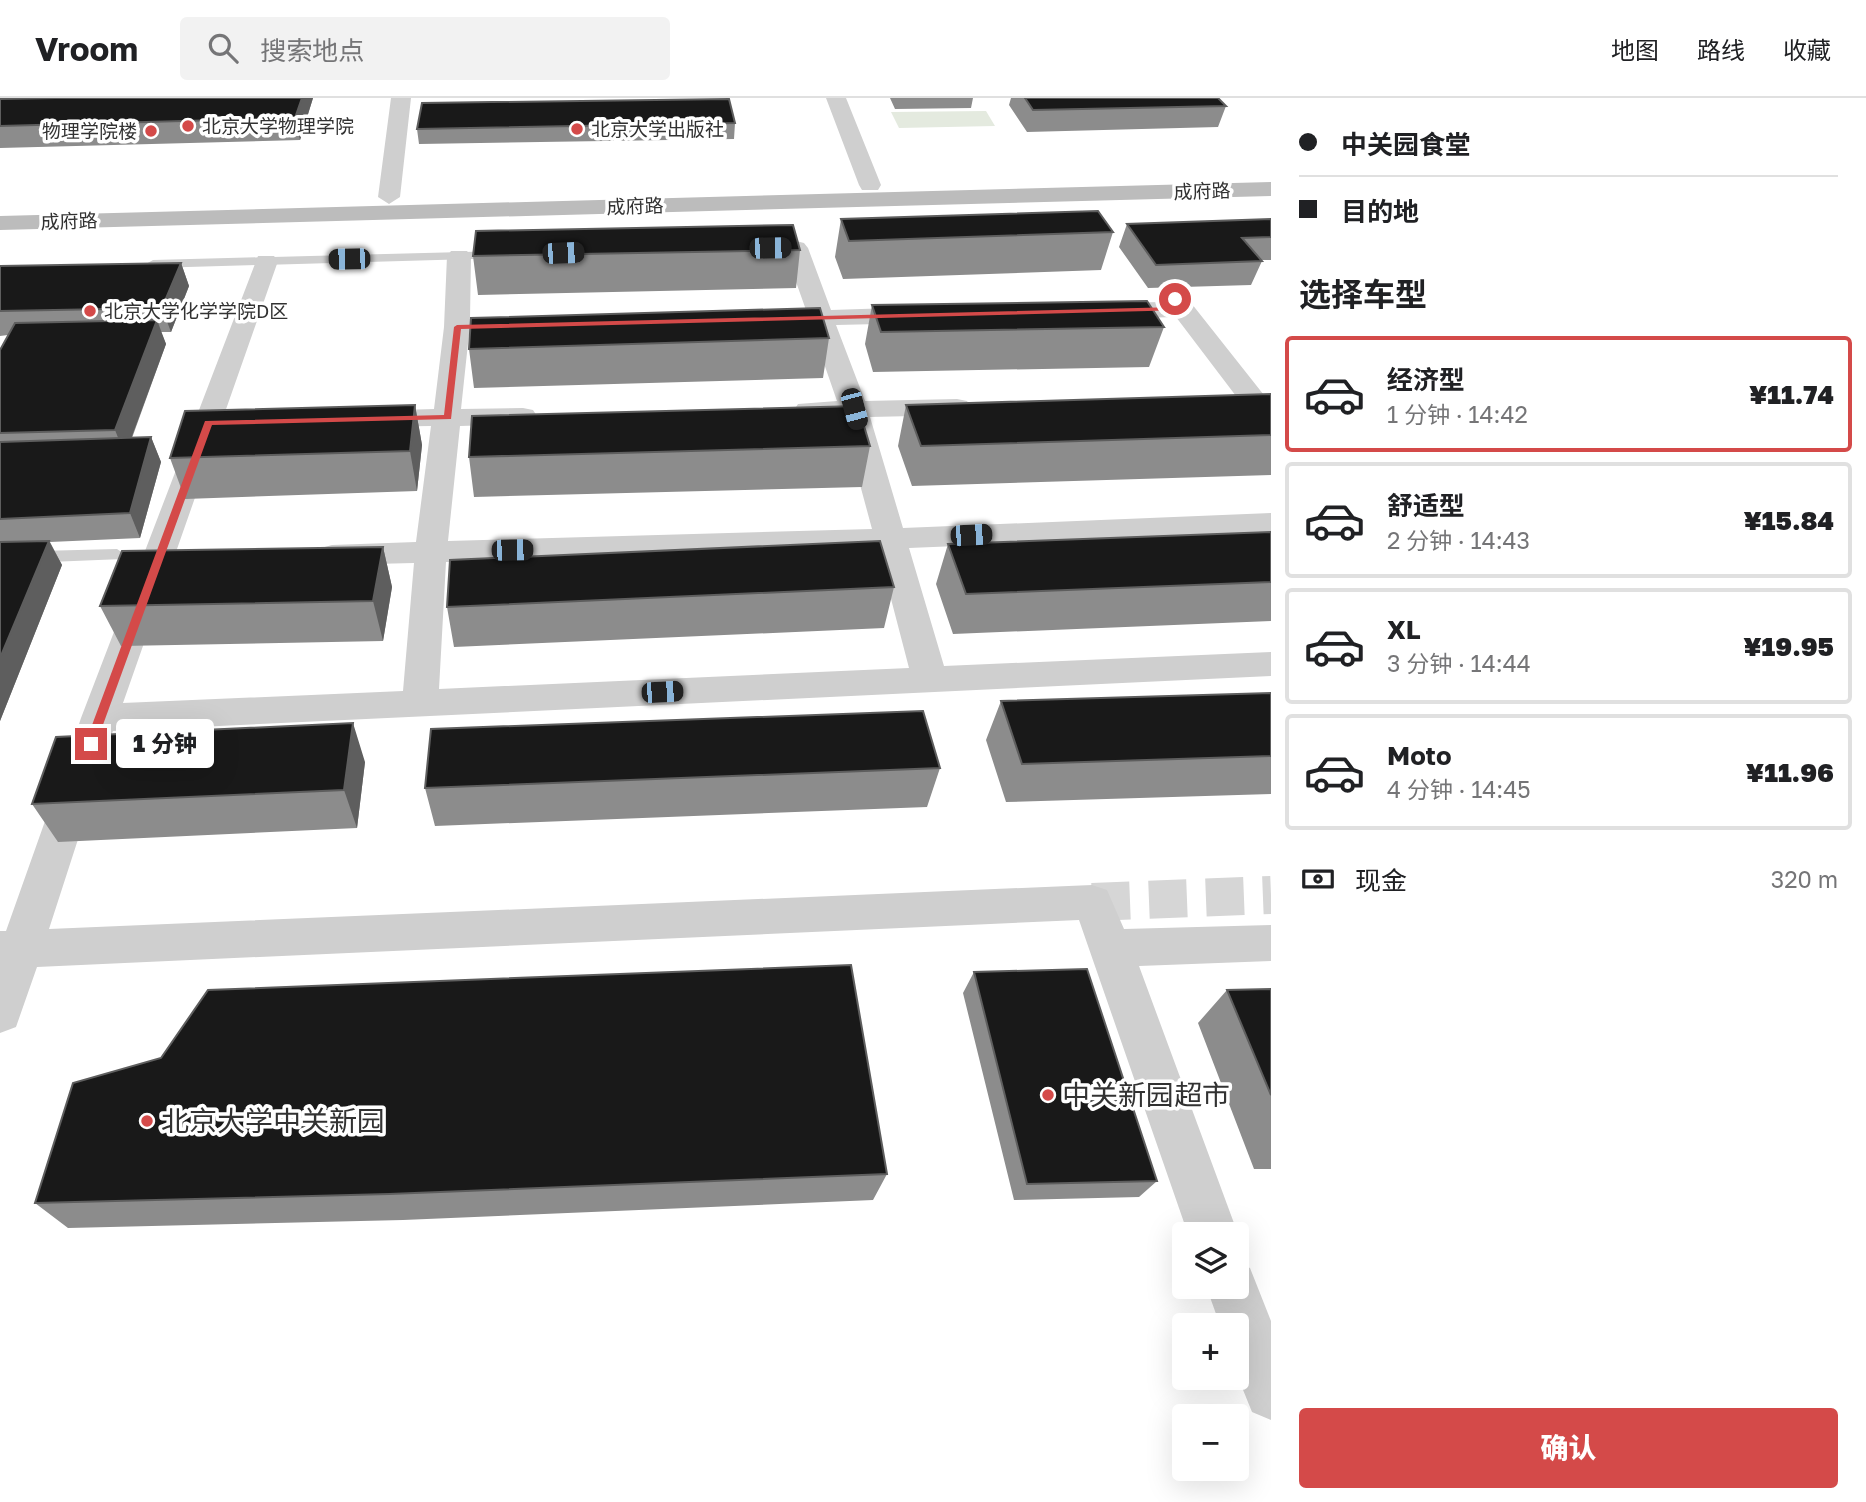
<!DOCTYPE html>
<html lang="zh">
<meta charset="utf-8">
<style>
body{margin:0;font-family:"Golos Text","Noto Sans SC",sans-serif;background:#f2f2f2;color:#202124;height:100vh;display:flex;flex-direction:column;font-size:26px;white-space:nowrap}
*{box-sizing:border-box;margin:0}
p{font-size:23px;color:#757577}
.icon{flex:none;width:38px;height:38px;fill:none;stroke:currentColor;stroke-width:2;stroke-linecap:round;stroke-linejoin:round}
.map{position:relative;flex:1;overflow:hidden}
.details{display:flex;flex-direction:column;background:#fff;width:595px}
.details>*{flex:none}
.hud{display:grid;align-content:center;height:154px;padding:0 28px;background:#fff}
.tools{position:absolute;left:1172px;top:1124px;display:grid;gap:14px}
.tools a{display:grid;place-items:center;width:77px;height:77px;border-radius:7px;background:#fff;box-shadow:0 7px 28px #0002;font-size:35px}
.end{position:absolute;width:32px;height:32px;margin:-16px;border:9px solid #d44a49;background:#fff;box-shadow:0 0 0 4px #fff}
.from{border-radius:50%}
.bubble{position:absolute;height:49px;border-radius:7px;background:#fff;box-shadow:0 7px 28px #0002;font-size:23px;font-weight:800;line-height:49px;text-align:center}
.car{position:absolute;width:21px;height:42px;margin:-21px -10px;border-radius:9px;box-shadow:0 0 5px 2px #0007;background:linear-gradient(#222 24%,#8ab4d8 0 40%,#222 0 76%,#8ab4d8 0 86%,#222 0)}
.hud b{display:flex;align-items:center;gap:24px;height:66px;font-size:26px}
.hud b+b{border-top:2px solid #e0e0e0}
.hud i{width:18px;height:18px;background:#202124}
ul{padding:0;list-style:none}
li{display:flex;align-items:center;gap:21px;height:116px;margin:0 14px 10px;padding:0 14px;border:4px solid #e0e0e0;border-radius:7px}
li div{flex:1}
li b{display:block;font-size:26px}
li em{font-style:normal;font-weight:800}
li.on{border-color:#d44a49}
li>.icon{width:63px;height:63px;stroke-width:1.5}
h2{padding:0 28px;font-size:32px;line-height:84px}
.pay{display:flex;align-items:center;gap:18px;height:77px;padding:0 28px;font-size:26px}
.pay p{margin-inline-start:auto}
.button{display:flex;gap:14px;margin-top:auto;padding:14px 28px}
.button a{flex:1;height:80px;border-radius:7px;background:#d44a49;color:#fff;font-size:28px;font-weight:800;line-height:80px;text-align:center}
header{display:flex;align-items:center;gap:42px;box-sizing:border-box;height:98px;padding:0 35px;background:#fff;border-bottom:2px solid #e0e0e0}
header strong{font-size:33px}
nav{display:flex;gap:38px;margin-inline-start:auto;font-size:24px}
.search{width:490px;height:63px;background:#f2f2f2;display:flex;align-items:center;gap:18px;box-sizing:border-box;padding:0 24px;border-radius:7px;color:#757577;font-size:26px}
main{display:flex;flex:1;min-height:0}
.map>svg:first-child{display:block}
.green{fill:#e4eadf}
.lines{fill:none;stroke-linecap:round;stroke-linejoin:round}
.street-tunnel{stroke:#d6d6d6;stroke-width:38;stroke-dasharray:38 19;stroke-linecap:butt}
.lane{fill:#cfcfcf;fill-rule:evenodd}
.street{fill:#cfcfcf;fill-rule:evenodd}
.secondary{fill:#bcbcbc;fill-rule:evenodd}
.wall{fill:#8c8c8c}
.shaded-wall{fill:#5e5e5e}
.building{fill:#191919;stroke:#5e5e5e;stroke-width:2}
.route{fill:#d44a49}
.poi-dot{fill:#d44a49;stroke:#fff;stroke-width:2.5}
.labels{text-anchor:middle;stroke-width:7;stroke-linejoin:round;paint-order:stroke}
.far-poi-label{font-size:19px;fill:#323232;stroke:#fff;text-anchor:start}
.far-street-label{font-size:19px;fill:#323232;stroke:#fff}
.near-poi-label{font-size:28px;fill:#323232;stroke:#fff;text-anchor:start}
</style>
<header>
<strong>Vroom</strong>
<div class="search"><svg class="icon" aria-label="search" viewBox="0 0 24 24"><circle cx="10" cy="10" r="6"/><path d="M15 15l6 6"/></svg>搜索地点</div>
<nav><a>地图</a><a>路线</a><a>收藏</a></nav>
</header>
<main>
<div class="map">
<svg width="1271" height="1404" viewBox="0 0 1271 1404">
<rect width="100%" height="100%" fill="#fff"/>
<path class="green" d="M986,13l9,15 -96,2 -8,-16z"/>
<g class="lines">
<path class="street-tunnel" d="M1092,804l179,-7"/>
<path class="lane" d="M502,153l6,4 -1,3 -354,10 -7,-4 7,-4z
M117,451l9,6 -3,4 -123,5v-12z"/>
<path class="street" d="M391,0h20l-11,99 -11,7 -11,-7z
M826,0h20l35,87 -3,5h-16l-3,-5z
M796,143l8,2 4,5 23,62 91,-3 9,3 4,5 -4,5 -9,3 -86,2 29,76 92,-2 10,2 4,6 -4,6 -10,2 -87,2 33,111 368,-15v20l-362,15 35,118 327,-14v24l-1158,55 -8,18 -13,4 -13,-4 -5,-10 7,-21 177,-462h16l4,5 -155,442 280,-12 11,-128 -82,2 -11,-3 -5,-7 5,-7 11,-3 84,-3 15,-116 -64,1 -10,-2 -4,-6 4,-6 10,-2 67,-2 10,-82 3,-71 4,-5h16l4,5 -1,63 62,1 4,5 -4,5 -63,4 -8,75 62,-1 10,2 4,6 -4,6 -10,2 -63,2 -12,115 424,-12 -30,-111 -44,-2 -4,-6 4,-6 39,-3 -26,-75 -48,-2 -4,-5 4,-5 43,-4 -22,-62 4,-5zM878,451l31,119 -470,21 7,-127z
M1175,194l9,2 87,110v27l-10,-2 -85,-112 -75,2 -9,-3 -4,-5 4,-5 9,-3 64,-1 -2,-3 3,-5z
M74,680l14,4 5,11 -44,136 1043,-44 15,5 17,39 147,-4v36l-132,5 99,268h-50l-109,-314 -1042,47 -21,60 -16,6v-102h6l49,-138 5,-11z
M1237,1164l13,6 21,53v99l-19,-8 -15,-37v-50h-17l-14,-39h31z"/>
<path class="secondary" d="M1271,84v14l-1271,34v-14z"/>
</g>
<path class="wall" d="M0,0h313l-13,42 -300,8z
M890,0h83l-2,10 -76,1z
M1011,0h207l8,8 -8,21 -191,5 -18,-27z
M735,25l-1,16 -315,5 -2,-15z
M841,121l272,13 -12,38 -258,9 -8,-22z
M1271,121v41h-10l1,1 -11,24 -103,3 -29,-41 8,-23z
M800,152l-4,38 -318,7 -5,-39z
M181,165l8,23 -18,46h-10l5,12 -34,94 19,-1 10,25 -21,76 -90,4 12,23 -62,156v-371l8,-15 -8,1v-70z
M872,207l292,22 -15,40 -276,5 -8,-28z
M829,240l-6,40 -349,10 -5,-39z
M1271,296v81l-359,11 -14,-40 8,-41z
M415,307l7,40 -5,46 -232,8 -15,-41z
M870,348l-8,41 -388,10 -5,-40z
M1271,434v89l-318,13 -17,-50 12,-40z
M383,449l9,40 -9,54 -262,5 -21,-40z
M894,489l-10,41 -430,19 -7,-40z
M1271,595v101l-265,8 -20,-62 15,-39z
M365,664l-8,66 -299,14 -26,-38z
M940,670l-13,39 -492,19 -10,-38z
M974,874l183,209 -18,16 -125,3 -51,-207z
M1271,891v180h-17l-56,-146 29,-33z
M887,1076l-14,26 -470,20 -335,8 -33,-25z"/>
<path class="shaded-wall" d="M302,0h11l-13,42 -5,-22z
M181,165l8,23 -18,46 -9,-24z
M157,222l9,24 -41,111 -10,-25z
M415,307l7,40 -5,46 -7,-40z
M151,339l10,25 -21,76 -10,-25z
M49,443l13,24 -62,156v-63z
M383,449l9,40 -9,54 -10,-40z
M353,625l12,39 -8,66 -13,-38z"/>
<path class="building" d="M56,0h246l-7,20 -295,8v-27z
M1025,0h193l8,8 -193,4z
M729,1l6,24 -318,6 5,-26z
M1098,113l15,21 -264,9 -8,-22z
M1271,121v18l-29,1 20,23 -106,4 -29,-41z
M793,127l7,25 -327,6 3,-25z
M181,165l-19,45 -162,3v-45z
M1147,203l17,26 -283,5 -9,-27z
M820,210l9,30 -360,11 2,-31z
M157,222l-42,110 -115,3v-83l15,-27z
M1271,296v41l-350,11 -15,-41z
M415,307l-5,46 -240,7 15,-47z
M858,308l12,40 -401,11 3,-41z
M151,339l-21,76 -130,6v-77z
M1271,434v50l-305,12 -18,-50z
M49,443l-49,117v-116z
M880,443l14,46 -447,20 3,-47z
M383,449l-10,54 -273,5 22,-55z
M1271,595v63l-249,8 -21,-63z
M923,613l17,57 -515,20 6,-59z
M353,625l-9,67 -312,14 24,-67z
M851,867l36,209 -498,20 -354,9 38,-120 88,-25 47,-68z
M1087,871l70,212 -130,3 -53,-212z
M1271,891v106l-44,-105z"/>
<path class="route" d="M1175,199l11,13 -725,19 -10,90 -239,6 -116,319 -5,4 -6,-4 120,-323 239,-6 10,-88 3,-2 721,-18 -6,-8z"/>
<g class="poi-dot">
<circle cx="188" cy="28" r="7"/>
<circle cx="577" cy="31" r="7"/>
<circle cx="151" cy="33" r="7"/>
<circle cx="90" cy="213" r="7"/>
<circle cx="1048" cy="997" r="7"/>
<circle cx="147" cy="1023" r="7"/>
</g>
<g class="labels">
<g class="far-poi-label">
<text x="202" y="35">北京大学物理学院</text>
<text x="591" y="38">北京大学出版社</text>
<text x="137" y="40" text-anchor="end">物理学院楼</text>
<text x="104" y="220">北京大学化学学院D区</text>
</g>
<g class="far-street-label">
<text transform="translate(1202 93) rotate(-2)" y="7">成府路</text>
<text transform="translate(635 108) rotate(-2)" y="7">成府路</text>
<text transform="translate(69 123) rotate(-2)" y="7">成府路</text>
</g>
<g class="near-poi-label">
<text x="1062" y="1007">中关新园超市</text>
<text x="161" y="1033">北京大学中关新园</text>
</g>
</g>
</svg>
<div class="tools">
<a><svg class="icon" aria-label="layers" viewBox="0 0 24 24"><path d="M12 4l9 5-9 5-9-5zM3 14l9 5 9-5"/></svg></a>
<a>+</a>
<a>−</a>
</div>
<i class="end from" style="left:1175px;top:201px"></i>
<i class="end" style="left:91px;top:646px"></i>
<div class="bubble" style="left:116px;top:621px;width:98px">1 分钟</div>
<i class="car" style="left:770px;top:150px;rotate:89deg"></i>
<i class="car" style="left:563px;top:155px;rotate:88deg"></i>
<i class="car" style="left:349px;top:161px;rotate:269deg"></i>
<i class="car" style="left:854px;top:311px;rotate:165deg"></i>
<i class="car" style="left:971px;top:437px;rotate:87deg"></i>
<i class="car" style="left:512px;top:452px;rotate:89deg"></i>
<i class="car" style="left:662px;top:594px;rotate:87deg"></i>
</div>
<section class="details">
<div class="hud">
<b><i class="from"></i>中关园食堂</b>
<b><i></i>目的地</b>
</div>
<h2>选择车型</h2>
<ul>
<li class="on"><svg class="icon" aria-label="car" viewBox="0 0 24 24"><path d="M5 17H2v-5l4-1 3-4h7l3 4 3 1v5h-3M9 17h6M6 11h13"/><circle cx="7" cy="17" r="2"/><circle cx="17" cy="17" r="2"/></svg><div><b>经济型</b><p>1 分钟 · 14:42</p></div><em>¥11.74</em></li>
<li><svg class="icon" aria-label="car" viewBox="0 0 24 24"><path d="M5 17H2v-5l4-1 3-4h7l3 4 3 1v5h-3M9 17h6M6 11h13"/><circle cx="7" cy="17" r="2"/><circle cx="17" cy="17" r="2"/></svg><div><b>舒适型</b><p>2 分钟 · 14:43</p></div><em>¥15.84</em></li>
<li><svg class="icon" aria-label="car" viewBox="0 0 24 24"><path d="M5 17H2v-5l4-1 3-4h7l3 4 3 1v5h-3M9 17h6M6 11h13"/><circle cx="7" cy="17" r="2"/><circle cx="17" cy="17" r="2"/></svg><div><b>XL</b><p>3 分钟 · 14:44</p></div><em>¥19.95</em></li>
<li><svg class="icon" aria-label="car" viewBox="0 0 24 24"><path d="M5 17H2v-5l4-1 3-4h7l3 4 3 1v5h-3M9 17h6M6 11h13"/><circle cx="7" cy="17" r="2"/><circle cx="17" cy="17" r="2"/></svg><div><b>Moto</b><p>4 分钟 · 14:45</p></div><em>¥11.96</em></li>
</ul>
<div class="pay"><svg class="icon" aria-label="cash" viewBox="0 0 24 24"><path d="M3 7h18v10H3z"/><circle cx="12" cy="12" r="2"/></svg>现金<p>320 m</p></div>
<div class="button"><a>确认</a></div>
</section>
</main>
